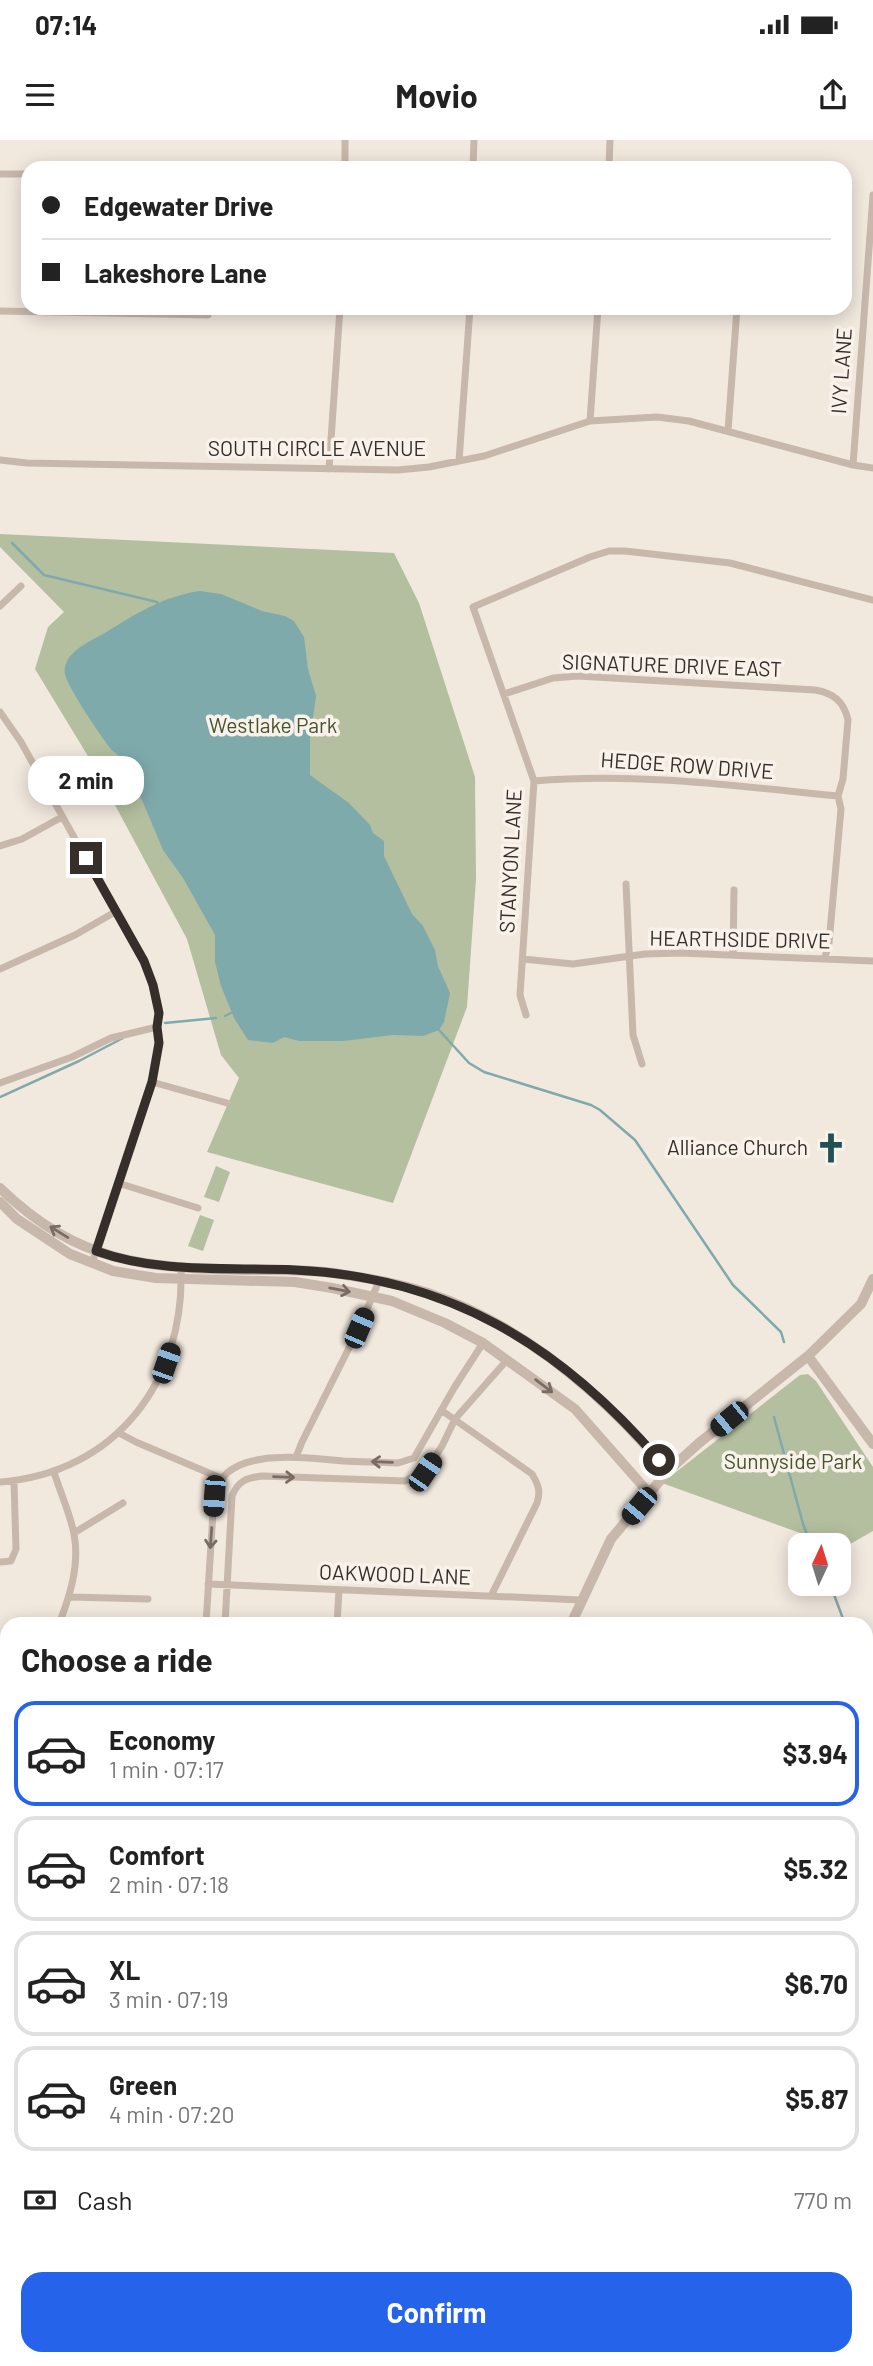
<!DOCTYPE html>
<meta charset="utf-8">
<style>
body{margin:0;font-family:Barlow,sans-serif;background:#f2f2f2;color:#222;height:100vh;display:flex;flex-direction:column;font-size:26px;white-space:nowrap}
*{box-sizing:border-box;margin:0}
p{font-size:23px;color:#767676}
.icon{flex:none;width:38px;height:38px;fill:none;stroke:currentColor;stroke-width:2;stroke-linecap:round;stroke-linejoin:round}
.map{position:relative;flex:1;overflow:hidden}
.panel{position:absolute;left:0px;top:1477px;width:873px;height:749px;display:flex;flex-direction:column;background:#fff;border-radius:21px 21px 0 0;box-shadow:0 4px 18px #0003}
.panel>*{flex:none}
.hud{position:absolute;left:21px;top:21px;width:831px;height:154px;border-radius:21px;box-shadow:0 4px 18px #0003;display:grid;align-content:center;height:154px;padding:0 21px;background:#fff}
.needle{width:46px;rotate:4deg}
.buttons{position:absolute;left:788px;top:1393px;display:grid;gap:14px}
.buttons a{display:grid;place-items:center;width:63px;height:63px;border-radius:14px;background:#fff;box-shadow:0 4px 18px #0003;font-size:35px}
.end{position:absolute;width:32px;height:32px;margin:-16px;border:9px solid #362e2a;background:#fff;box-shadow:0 0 0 4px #fff}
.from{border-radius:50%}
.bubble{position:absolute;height:49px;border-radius:21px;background:#fff;box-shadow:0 4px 18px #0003;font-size:23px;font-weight:700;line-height:49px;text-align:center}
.car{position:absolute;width:21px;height:42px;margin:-21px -10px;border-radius:9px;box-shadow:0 0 5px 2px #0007;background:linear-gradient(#222 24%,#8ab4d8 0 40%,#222 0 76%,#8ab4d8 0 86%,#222 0)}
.hud b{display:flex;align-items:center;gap:24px;height:66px;font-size:26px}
.hud b+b{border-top:2px solid #e0e0e0}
.hud i{width:18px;height:18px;background:#222}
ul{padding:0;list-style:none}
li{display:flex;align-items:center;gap:21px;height:105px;margin:0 14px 10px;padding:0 7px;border:4px solid #e0e0e0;border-radius:21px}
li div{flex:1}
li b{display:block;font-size:26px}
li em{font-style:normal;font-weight:700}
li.active{border-color:#2563eb}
li>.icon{width:63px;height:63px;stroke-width:1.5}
h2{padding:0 21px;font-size:32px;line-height:84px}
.pay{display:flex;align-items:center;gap:18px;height:77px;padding:0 21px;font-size:26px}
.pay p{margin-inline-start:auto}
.button{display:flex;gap:14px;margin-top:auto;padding:14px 21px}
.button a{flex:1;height:80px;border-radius:21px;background:#2563eb;color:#fff;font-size:28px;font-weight:700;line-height:80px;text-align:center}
.status{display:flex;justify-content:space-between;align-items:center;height:49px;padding:0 35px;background:#fff;direction:ltr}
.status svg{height:19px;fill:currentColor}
header{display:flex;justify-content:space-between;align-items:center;height:91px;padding:0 21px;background:#fff;font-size:32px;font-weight:700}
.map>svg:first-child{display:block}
.green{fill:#b4bf9f}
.water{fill:#7faaac}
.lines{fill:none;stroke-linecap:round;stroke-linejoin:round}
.stream{stroke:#7faaac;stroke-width:2.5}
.minor{stroke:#c8b8ab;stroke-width:7}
.tertiary{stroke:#c8b8ab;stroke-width:10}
.secondary{stroke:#9c887c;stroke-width:10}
.oneway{stroke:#786c64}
.route{stroke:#362e2a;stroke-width:9}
.labels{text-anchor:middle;stroke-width:7;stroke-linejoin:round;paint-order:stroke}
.street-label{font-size:21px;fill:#362e2a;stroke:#f9f2ea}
.park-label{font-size:21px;fill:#46532f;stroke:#f9f2ea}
.poi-label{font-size:21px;fill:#362e2a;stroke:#f9f2ea;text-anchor:end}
</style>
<div class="status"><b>07:14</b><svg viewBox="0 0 49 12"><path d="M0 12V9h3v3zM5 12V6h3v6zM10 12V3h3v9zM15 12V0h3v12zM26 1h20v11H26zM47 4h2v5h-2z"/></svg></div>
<header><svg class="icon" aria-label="menu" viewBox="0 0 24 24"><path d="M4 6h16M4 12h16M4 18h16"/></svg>Movio<svg class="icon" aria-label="share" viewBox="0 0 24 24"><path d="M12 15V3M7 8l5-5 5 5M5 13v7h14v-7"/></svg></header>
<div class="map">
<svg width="873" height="2226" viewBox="0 0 873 2226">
<rect width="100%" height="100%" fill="#f1e8de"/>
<path class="green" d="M0,394l394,19 25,50 56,174 1,102 -9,128 -74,196 -186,-51 32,-74 -18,-23 -34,-116 -93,-173 -59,-97 13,-42 16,-15 -64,-65z
M216,1026l14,6 -11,30 -15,-5z
M200,1075l14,5 -11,31 -15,-5z
M808,1234l8,7 57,86v64l-35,20v-6h-33l-5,-12 -138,-50 138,-108z"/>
<path class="water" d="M200,451l21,3 41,17 23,5 9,5 10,16 4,32 8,27 -6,43v36l39,28 21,22 3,8 11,8v15l28,58 11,12 12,24 3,16 12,27 -6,29 -5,8 -16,6 -30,-1 -50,6h-44l-15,-4 -11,6 -25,-3 -14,-22 -13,-32 -6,-24v-27l-32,-57 -20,-28 -21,-50 -8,-11c5,-24 -5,-24 -21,-38 -9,-9 -46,-65 -48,-77 -1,-2 0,-8 1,-10 5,-15 25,-23 37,-30 31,-19 60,-38 97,-43z"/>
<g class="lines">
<path class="stream" d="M12,403l32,32 113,27 2,3
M225,876l8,-4
M165,883l51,-5
M439,890l30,33 15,9 107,33 9,5 35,30 98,145 48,47 3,10
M0,957l79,-36 44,-23
M774,1277l29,107 8,21
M830,1444l15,40
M866,1925l7,12"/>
<path class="minor" d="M345,28v-28
M473,28l1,-28
M609,28l1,-28
M0,34h28
M0,171l208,4v-7
M590,281l8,-113
M728,291l9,-123
M0,320l27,3 371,7 31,-3 55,-11 106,-35 67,-4 32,4 164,44 20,3
M459,321l11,-153
M853,325l20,-270
M329,329l11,-161
M0,466l21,-20
M504,554l49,-16 25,-2 237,14c19,3 29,12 33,30l-5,59 -5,17 3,13 -12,134 -4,14
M0,572l21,30 128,230 10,41 -2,14 2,16 -4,26 -63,194
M534,641c102,-9 203,5 304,15
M0,706l22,-7 40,-22
M626,744l7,151 9,29
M733,815l1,-65
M523,819l50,5 72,-10 35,-1 193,8
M0,829l75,-34 40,-23
M526,875l-6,-20 14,-214 -61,-174 117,-50 19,-6h16l105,12 143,37
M152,942l75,21
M0,943l72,-26 39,-19 46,-11
M118,1043l80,25
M441,1270l91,64c6,10 9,17 5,29l-46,93
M119,1293l17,9 87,37
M296,1317l6,-15 57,-114 20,-47
M54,1332c6,20 16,41 20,62 6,30 -4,62 -15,90
M0,1342c116,-9 185,-101 181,-214
M74,1393l49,-30
M0,1422l11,-1 5,-12 -2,-68
M208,1444l373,16
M70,1457l78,2
M206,1484l8,-128c10,-51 92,-38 129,-35 18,1 36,1 55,2l16,-5 40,-70 29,-45
M225,1484l7,-128c6,-15 14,-18 30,-20l143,5 20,-9 17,-26 13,-27 52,-59
M337,1484l2,-34
M0,1538l7,-4
M7,1644v5
M0,1757h7
M0,2006l7,-1
M16,2226l1,-7
M52,2226l1,-7"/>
<path class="tertiary" d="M0,1048c79,76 145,80 249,82 28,0 57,-1 85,3 31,5 64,10 94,20 96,32 175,101 240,178
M0,1062l17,17 53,35 43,17 43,7 139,4 37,6 60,13 53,22 38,20 92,66 74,84
M808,1216l65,88
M571,1484l40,-85 57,-68 31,-28 109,-87 53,-52 12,-25
M540,2219v7"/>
<path class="secondary" d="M0,2134l7,1
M0,2150l7,1
M311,2219l30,7
M393,2219l34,7"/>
</g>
<defs><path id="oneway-shaft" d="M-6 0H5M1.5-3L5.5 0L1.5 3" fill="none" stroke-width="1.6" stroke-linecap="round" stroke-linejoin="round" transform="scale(1.75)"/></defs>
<g class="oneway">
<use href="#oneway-shaft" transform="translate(59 1092) rotate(-148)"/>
<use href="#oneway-shaft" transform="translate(340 1150) rotate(11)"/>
<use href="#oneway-shaft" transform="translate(544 1246) rotate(37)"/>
<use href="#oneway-shaft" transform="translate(382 1322) rotate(-178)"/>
<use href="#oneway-shaft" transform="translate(284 1337) rotate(2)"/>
<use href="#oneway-shaft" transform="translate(211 1398) rotate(94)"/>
</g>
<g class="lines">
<path class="route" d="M86,718l58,103 9,24 6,28 -2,14 2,16 -7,39 -56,169c64,23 132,16 199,19 153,7 265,75 364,190"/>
</g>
<defs>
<g id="church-bare" transform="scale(2.415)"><path d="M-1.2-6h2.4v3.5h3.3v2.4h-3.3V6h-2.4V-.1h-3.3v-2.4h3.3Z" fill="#225155" stroke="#f9f2ea" stroke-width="2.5" paint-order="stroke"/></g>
</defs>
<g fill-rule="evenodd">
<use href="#church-bare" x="831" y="1008"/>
</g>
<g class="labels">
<g class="street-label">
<text transform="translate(842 231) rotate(-86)" y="7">IVY LANE</text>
<text x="317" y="316">SOUTH CIRCLE AVENUE</text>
<text transform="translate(672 526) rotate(2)" y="7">SIGNATURE DRIVE EAST</text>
<text transform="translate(687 626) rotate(4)" y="7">HEDGE ROW DRIVE</text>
<text transform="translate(511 721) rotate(-87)" y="7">STANYON LANE</text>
<text transform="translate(740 800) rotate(1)" y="7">HEARTHSIDE DRIVE</text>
<text transform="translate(395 1435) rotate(2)" y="7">OAKWOOD LANE</text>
</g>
<g class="park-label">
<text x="273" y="593">Westlake Park</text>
<text x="793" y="1329">Sunnyside Park</text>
</g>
<g class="poi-label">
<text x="808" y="1015">Alliance Church</text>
</g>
</g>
</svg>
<div class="buttons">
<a><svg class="needle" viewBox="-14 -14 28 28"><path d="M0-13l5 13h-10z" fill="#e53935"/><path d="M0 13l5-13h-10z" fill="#767676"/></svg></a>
</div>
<i class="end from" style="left:659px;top:1320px"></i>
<i class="end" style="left:86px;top:718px"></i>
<div class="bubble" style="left:28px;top:616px;width:116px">2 min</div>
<i class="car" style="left:359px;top:1188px;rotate:23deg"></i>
<i class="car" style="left:166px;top:1223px;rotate:19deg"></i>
<i class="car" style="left:729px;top:1279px;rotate:231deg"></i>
<i class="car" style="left:425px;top:1332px;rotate:34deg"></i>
<i class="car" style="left:214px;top:1356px;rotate:184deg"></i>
<i class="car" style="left:639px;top:1366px;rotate:220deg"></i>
<div class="hud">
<b><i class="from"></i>Edgewater Drive</b>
<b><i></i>Lakeshore Lane</b>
</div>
<section class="panel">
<h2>Choose a ride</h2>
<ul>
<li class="active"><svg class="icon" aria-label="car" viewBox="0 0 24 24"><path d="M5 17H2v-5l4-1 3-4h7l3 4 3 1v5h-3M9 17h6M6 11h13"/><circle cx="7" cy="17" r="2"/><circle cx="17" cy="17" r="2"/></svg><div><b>Economy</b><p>1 min · 07:17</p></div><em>$3.94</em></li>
<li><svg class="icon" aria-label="car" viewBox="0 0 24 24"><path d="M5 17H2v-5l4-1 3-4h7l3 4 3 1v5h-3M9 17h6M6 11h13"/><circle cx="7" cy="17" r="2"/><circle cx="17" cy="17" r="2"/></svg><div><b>Comfort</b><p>2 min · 07:18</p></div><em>$5.32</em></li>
<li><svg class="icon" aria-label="car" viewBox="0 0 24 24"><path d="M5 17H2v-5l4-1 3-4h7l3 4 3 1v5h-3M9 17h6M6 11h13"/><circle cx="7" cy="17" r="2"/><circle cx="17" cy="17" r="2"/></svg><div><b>XL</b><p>3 min · 07:19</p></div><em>$6.70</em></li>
<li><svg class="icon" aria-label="car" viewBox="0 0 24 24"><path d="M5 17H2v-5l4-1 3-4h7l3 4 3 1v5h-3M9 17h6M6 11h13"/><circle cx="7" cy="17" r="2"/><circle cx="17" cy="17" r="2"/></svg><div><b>Green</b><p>4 min · 07:20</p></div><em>$5.87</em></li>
</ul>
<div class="pay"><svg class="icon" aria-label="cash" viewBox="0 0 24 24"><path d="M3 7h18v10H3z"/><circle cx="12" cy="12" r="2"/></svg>Cash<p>770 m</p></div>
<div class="button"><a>Confirm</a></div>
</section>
</div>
